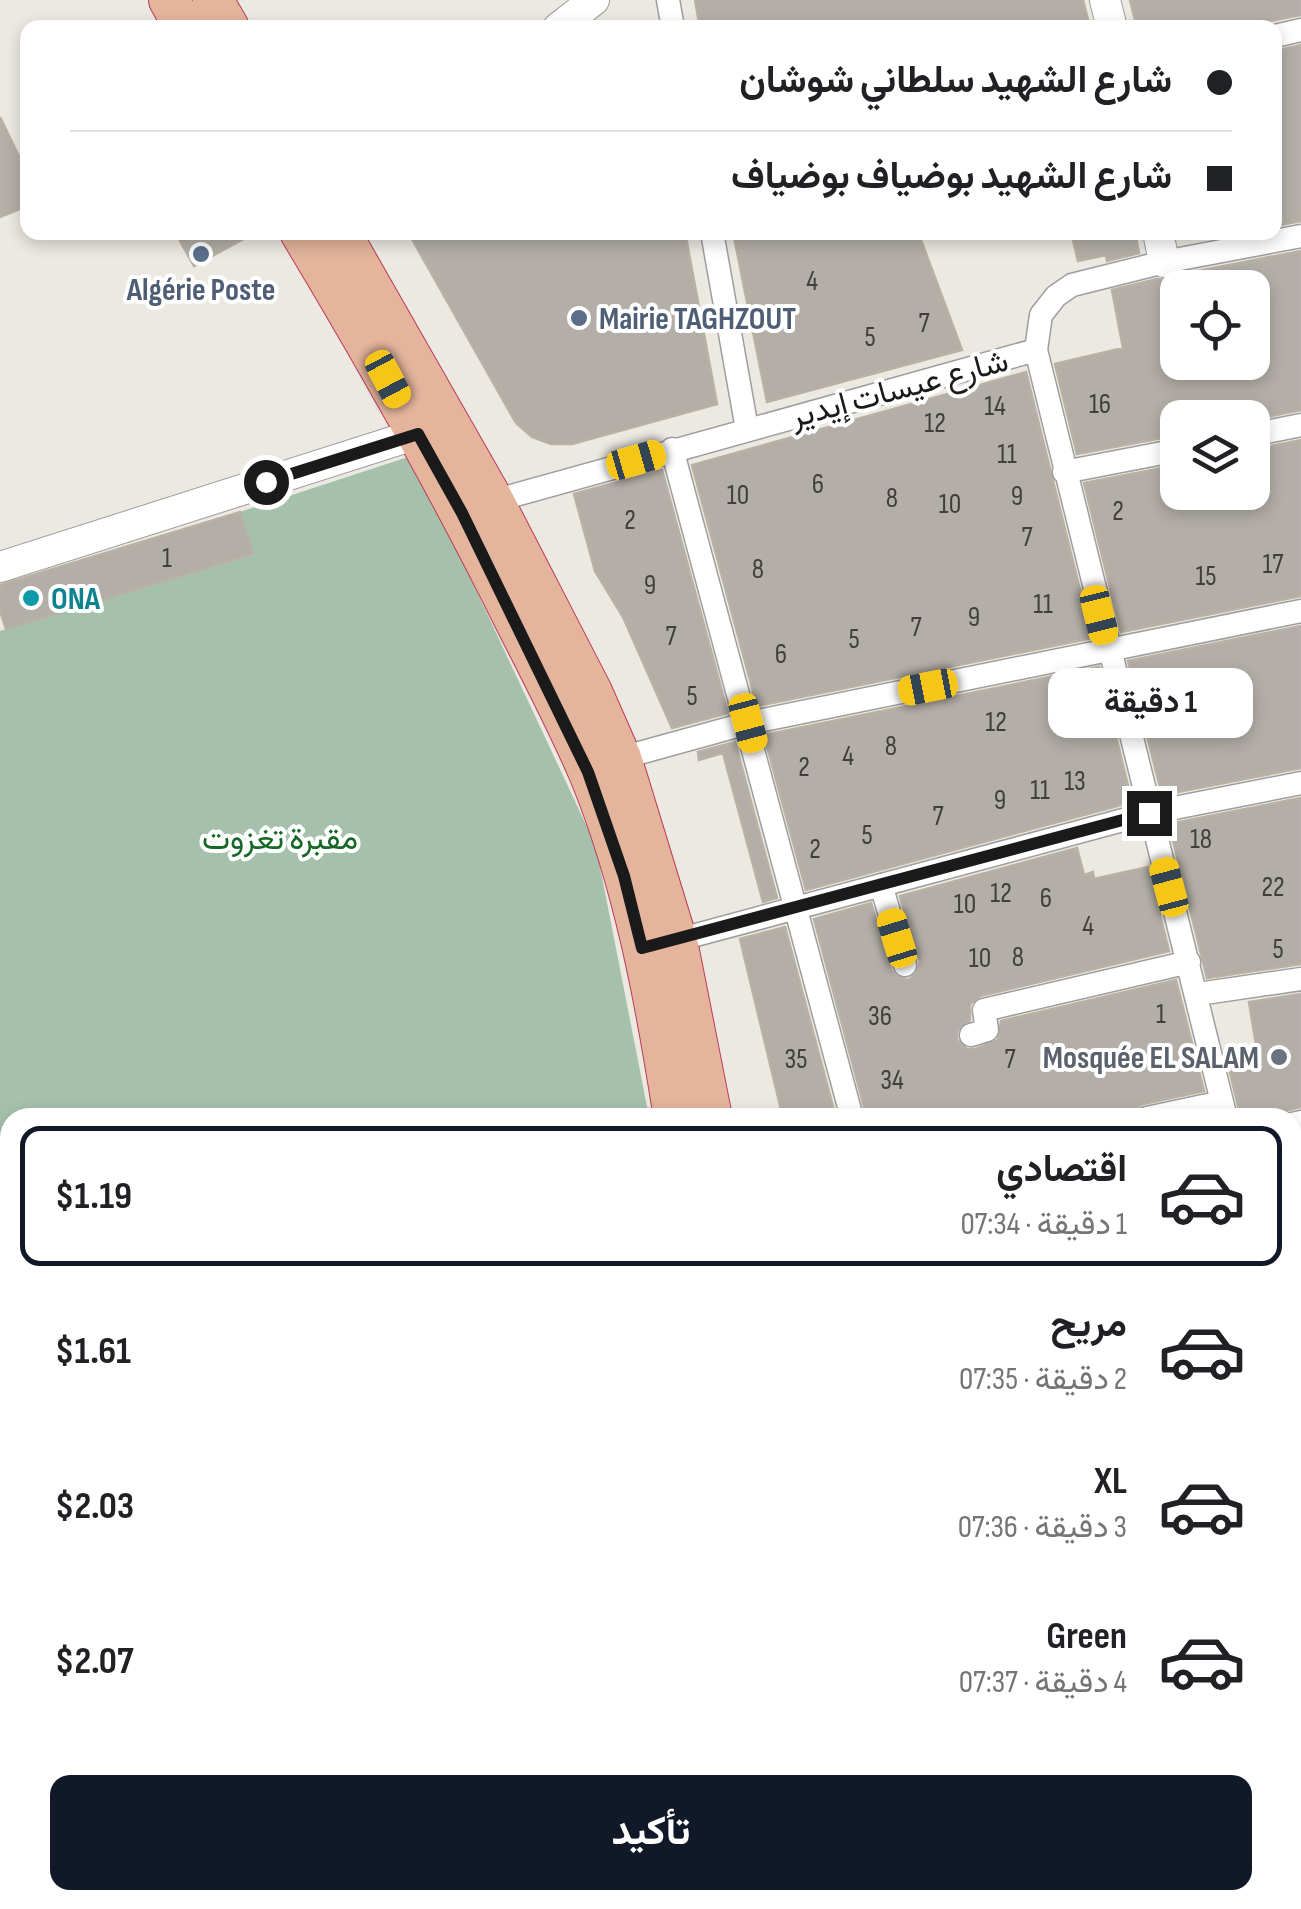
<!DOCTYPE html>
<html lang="ar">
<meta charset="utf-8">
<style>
body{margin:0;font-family:"Sofia Sans Condensed",Vazirmatn,sans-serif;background:#f2f2f2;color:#202124;direction:rtl;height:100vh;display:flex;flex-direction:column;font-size:38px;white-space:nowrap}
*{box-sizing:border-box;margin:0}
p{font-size:32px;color:#757577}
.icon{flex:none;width:55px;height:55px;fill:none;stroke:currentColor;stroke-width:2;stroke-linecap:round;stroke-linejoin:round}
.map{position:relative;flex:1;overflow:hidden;direction:ltr}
.drawer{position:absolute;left:0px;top:1108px;width:1302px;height:802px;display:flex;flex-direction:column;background:#fff;border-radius:30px 30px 0 0;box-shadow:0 5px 15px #0003;direction:rtl}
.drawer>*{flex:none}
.banner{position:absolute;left:20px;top:20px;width:1262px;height:220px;border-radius:20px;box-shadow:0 5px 15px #0003;direction:rtl;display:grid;align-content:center;height:220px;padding:0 50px;background:#fff}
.tools{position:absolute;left:1160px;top:270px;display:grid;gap:20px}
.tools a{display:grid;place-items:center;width:110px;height:110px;border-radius:20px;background:#fff;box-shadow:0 5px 15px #0003;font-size:50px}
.end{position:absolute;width:45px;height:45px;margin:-22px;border:12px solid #1a1a1a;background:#fff;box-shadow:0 0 0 5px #fff}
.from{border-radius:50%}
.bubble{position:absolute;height:70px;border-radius:20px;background:#fff;box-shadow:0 5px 15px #0003;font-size:32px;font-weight:700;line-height:70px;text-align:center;direction:rtl}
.car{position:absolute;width:30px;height:60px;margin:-30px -15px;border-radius:12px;box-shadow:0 0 8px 2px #0007;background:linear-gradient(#f5c518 24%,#345 0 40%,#f5c518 0 76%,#345 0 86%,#f5c518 0)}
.banner b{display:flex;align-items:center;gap:35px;height:95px;font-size:38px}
.banner b+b{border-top:2px solid #e0e0e0}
.banner i{width:25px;height:25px;background:#202124}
ul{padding:18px 0 0;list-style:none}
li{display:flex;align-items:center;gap:30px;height:140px;margin:0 20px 15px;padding:0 30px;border:5px solid transparent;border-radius:20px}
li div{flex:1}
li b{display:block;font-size:38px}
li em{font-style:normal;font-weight:700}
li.active{border-color:#111827}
li>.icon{width:90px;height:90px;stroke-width:1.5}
.action{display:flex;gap:20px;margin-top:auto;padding:20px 50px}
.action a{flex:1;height:115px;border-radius:20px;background:#111827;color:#fff;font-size:40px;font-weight:700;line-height:115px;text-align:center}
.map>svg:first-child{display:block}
.cemetery{fill:#a5c1ac}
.building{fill:#b3aea7;stroke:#bab1a5;stroke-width:2.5}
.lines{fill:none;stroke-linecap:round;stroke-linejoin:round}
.minor-casing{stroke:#9e9e9e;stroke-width:25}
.tertiary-casing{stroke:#9e9e9e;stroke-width:32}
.trunk-casing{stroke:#be3959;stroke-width:42}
.minor{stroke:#fff;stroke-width:22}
.tertiary{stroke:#fff;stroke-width:30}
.trunk{stroke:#e4b49c;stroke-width:40}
.route{stroke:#1a1a1a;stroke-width:12}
.service-dot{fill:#5c6f8a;stroke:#fff;stroke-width:4}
.culture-dot{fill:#0f9aa8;stroke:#fff;stroke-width:4}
.worship-dot{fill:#6b7280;stroke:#fff;stroke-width:4}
.labels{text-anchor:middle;stroke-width:8;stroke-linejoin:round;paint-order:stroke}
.number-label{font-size:28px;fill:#403f3d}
.service-label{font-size:32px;font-weight:bold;fill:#4e5e75;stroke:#fff}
.street-label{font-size:32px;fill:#1a1a1a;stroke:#fff}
.culture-label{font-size:32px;font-weight:bold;fill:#0d838f;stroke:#fff;text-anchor:start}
.park-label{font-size:32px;fill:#186927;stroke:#fff}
.worship-label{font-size:32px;font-weight:bold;fill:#5b616d;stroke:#fff;text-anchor:end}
</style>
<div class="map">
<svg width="1301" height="1909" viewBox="0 0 1301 1909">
<rect width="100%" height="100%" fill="#ebe9e1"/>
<path class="cemetery" d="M408,457l31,54 157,335 53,271 -639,1v176l-10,-16v-647l253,-76 -13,-43z
M366,1900h163l-33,9h-126z"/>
<path class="building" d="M695,0h388l7,28h-390z
M1130,0h171v15l-68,13h-96z
M1301,45v176l-26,5v-175z
M0,117l28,58v31l-28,11z
M175,232h81l-62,34z
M408,232h277l32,172 -145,40h-21l-19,-7 -16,-14z
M733,232h185l44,118 -195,52z
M1071,232h64l4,21 -32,8 -1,-6 -28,6z
M1301,251v159l-49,10 -74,-2v17l-101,19 -22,-90 68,-16 -11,-58 45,-11 12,1 9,-5v87h74v-74h-61l-3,-15z
M1026,372l66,266 -335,68 -65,-241z
M1301,440v156l-180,36 -37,-149 94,-18v27h74v-42z
M662,470l66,243 -56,15 -49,-111 -28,-46 -21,-77z
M240,512l13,42 -247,75 -6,-18v-26z
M1301,626v142l-139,27 -34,-134z
M1099,667l33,135 -326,88 -42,-155z
M735,742l42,156 -14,4 -40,-149 -24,7 -1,-8z
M1301,798v166l-94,14 -38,-154z
M1077,848l7,27 9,-3 1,7 54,-12 21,84 -189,45 -10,8v16l-13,11v9l10,9h8l23,-9 3,-19 175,-41 28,111 -61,13 -7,4 -4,10h-265l-53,-199 57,-16 20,67 5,6 12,4 8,-6 4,-12 -20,-66z
M785,927l51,191h-53l-43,-179z
M1301,994v113l-13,3 -9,8h-38l-14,-58 31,-3 -9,-55z"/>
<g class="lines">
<g class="minor-casing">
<path id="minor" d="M668,0l5,28
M1275,36l26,-6
M712,232l35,197
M1036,350l190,768
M1252,435l49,-10
M672,449l180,669
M1064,472l114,-22
M483,504l553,-154 5,-35 15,-19 16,-11 92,-23 137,-26
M621,758l127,-35 553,-112
M881,885l24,80
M670,942l479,-129 152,-30
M1198,994l103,-15
M971,1035l16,-5 -3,-20 205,-48
M1147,1118l75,-16
M1292,1124l9,-2
M1292,1260l9,-3
M0,1335l10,14
M1292,1472l4,14 -4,12
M0,1473l10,-5
M0,1532l10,21
M1292,1554l9,22
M1292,1607l9,-3
M0,1681l10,-5
M0,1889l10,-5
M168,1900l4,9
M346,1900l5,9
M928,1900l3,9
M1028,1900l2,9
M564,1909l32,-9"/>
</g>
<g class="tertiary-casing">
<path id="tertiary" d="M1105,0l7,28
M558,28l36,-28
M1158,232l6,30
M0,567l417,-133"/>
</g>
<g class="trunk-casing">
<path id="trunk" d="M169,0l16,28
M213,0l16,28
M300,232c77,128 150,257 216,391 25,49 51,99 73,150 45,109 67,229 85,345
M340,232l153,268 99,192 29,66 56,183 35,177
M833,1900l2,9
M866,1900l3,9"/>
</g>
<use href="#minor" class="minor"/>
<use href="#tertiary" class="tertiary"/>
<use href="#trunk" class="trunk"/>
</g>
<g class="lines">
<path class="route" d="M266,482l152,-48 44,79 126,259 36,104 18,72 507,-135"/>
</g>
<g class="service-dot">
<circle cx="201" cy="254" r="10"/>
<circle cx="579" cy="318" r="10"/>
</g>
<circle class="culture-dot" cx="31" cy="598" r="10"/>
<circle class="worship-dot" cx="1279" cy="1057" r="10"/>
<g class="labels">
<g class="number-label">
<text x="812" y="290">4</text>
<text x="924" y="332">7</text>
<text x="870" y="346">5</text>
<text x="1100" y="413">16</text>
<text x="995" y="415">14</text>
<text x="935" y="432">12</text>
<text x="1007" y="463">11</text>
<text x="818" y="493">6</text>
<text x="738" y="504">10</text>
<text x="1017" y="505">9</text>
<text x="892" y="507">8</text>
<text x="950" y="513">10</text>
<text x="1118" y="520">2</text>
<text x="630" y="529">2</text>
<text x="1027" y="546">7</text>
<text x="167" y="567">1</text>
<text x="1273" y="573">17</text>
<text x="758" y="578">8</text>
<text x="1206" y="585">15</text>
<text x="650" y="594">9</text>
<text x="1043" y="613">11</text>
<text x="974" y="626">9</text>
<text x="916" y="636">7</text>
<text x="671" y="645">7</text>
<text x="854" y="648">5</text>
<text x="781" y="663">6</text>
<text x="692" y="705">5</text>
<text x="996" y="731">12</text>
<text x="891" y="755">8</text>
<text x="848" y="765">4</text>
<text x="804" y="776">2</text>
<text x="1075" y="790">13</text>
<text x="1040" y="799">11</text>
<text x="1000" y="809">9</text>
<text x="938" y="825">7</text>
<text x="867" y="844">5</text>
<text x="1201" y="848">18</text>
<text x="815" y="858">2</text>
<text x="1273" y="896">22</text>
<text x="1001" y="902">12</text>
<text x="1046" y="907">6</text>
<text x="965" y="913">10</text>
<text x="1088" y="935">4</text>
<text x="1278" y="958">5</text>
<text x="1018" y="966">8</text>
<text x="980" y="967">10</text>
<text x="1161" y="1023">1</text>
<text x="880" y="1025">36</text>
<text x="796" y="1068">35</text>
<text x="1010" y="1068">7</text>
<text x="892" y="1089">34</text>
</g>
<g class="service-label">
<text x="201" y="300">Algérie Poste</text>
<text x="599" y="329" text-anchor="start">Mairie TAGHZOUT</text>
</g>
<g class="street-label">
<text transform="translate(899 388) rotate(-15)" y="11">شارع عيسات إيدير</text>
</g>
<g class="culture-label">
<text x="51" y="609">ONA</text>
</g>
<g class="park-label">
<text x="280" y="849">مقبرة تغزوت</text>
</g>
<g class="worship-label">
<text x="1259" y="1068">Mosquée EL SALAM</text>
</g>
</g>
</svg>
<div class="tools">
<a><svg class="icon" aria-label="locate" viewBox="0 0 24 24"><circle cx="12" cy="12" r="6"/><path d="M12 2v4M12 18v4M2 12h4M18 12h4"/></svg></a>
<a><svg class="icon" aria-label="layers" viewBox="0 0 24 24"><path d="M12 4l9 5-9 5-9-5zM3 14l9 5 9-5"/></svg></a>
</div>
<i class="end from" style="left:266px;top:482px"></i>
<i class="end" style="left:1149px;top:813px"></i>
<div class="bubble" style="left:1048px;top:668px;width:205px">1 دقيقة</div>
<i class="car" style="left:388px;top:379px;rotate:152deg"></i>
<i class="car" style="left:636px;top:460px;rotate:74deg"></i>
<i class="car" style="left:1099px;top:615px;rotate:166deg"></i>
<i class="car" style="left:928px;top:687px;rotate:259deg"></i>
<i class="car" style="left:748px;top:723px;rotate:165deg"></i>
<i class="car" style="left:1169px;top:887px;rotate:345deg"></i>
<i class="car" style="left:897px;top:938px;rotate:343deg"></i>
<div class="banner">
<b><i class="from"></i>شارع الشهيد سلطاني شوشان</b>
<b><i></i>شارع الشهيد بوضياف بوضياف</b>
</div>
<section class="drawer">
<ul>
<li class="active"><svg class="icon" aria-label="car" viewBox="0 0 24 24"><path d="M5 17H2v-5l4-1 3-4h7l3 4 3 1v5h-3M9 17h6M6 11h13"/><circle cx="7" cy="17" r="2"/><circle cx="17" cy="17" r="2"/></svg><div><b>اقتصادي</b><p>1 دقيقة · 07:34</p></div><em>$1.19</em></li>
<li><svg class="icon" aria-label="car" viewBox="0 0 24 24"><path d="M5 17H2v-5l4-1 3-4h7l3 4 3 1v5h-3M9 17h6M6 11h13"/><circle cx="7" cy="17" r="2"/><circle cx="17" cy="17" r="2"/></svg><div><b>مريح</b><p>2 دقيقة · 07:35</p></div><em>$1.61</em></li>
<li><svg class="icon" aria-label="car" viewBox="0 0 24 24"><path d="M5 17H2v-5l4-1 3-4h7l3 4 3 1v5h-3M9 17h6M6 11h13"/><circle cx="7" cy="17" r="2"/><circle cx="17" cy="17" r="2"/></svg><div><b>XL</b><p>3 دقيقة · 07:36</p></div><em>$2.03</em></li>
<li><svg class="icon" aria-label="car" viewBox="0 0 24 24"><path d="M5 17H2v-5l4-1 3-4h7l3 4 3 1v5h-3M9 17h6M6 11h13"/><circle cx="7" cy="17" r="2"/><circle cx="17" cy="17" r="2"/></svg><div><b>Green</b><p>4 دقيقة · 07:37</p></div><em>$2.07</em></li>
</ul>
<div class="action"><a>تأكيد</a></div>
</section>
</div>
